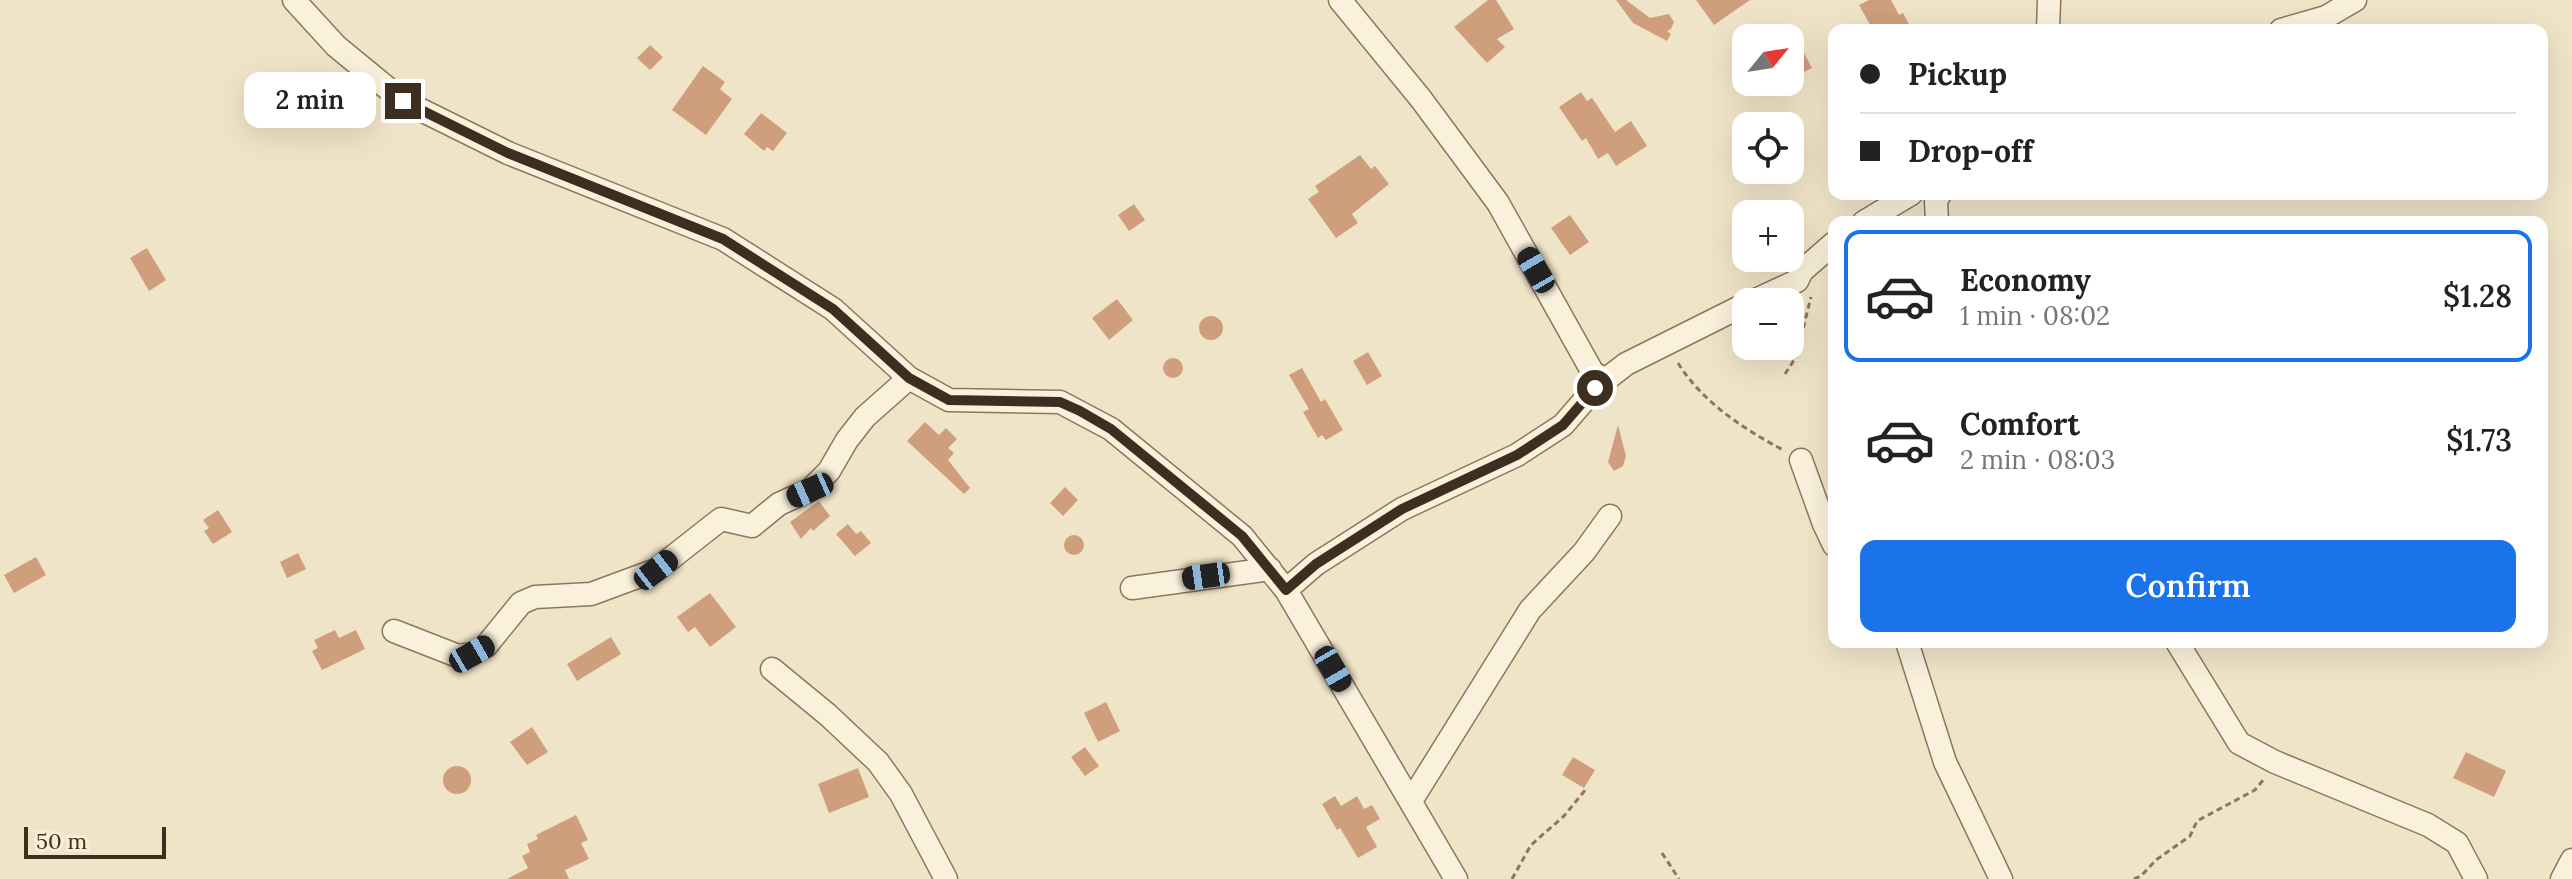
<!DOCTYPE html>
<meta charset="utf-8">
<style>
body{margin:0;font-family:Lora,serif;background:#f2f2f2;color:#222;height:100vh;display:flex;flex-direction:column;font-size:30px;white-space:nowrap}
*{box-sizing:border-box;margin:0}
p{font-size:26px;color:#767676}
.icon{flex:none;width:44px;height:44px;fill:none;stroke:currentColor;stroke-width:2;stroke-linecap:round;stroke-linejoin:round}
.map{position:relative;flex:1;overflow:hidden}
.details{position:absolute;left:1828px;top:216px;width:720px;height:432px;display:flex;flex-direction:column;background:#fff;border-radius:16px;box-shadow:0 8px 32px #0002}
.details>*{flex:none}
.hud{position:absolute;left:1828px;top:24px;width:720px;height:176px;border-radius:16px;box-shadow:0 8px 32px #0002;display:grid;align-content:center;height:176px;padding:0 32px;background:#fff}
.needle{width:52px;rotate:60deg}
.fabs{position:absolute;left:1732px;top:24px;display:grid;gap:16px}
.fabs a{display:grid;place-items:center;width:72px;height:72px;border-radius:16px;background:#fff;box-shadow:0 8px 32px #0002;font-size:40px}
.scale{position:absolute;left:24px;bottom:20px;width:142px;box-sizing:border-box;padding-left:8px;border:4px solid #3d2e20;border-top:0;font-size:22px;line-height:28px;white-space:nowrap;color:#3d2e20;-webkit-text-stroke:6px #f7eed8;paint-order:stroke}
.end{position:absolute;width:36px;height:36px;margin:-18px;border:10px solid #3d2e20;background:#fff;box-shadow:0 0 0 4px #fff}
.from{border-radius:50%}
.bubble{position:absolute;height:56px;border-radius:16px;background:#fff;box-shadow:0 8px 32px #0002;font-size:26px;font-weight:600;line-height:56px;text-align:center}
.car{position:absolute;width:24px;height:48px;margin:-24px -12px;border-radius:10px;box-shadow:0 0 6px 2px #0007;background:linear-gradient(#222 24%,#8ab4d8 0 40%,#222 0 76%,#8ab4d8 0 86%,#222 0)}
.hud b{display:flex;align-items:center;gap:28px;height:76px;font-size:30px}
.hud b+b{border-top:2px solid #e0e0e0}
.hud i{width:20px;height:20px;background:#222}
ul{padding:14px 0 0;list-style:none}
li{display:flex;align-items:center;gap:24px;height:132px;margin:0 16px 12px;padding:0 16px;border:4px solid transparent;border-radius:16px}
li div{flex:1}
li b{display:block;font-size:30px}
li em{font-style:normal;font-weight:600}
li.active{border-color:#1a73e8}
li>.icon{width:72px;height:72px;stroke-width:1.5}
.action{display:flex;gap:16px;margin-top:auto;padding:16px 32px}
.action a{flex:1;height:92px;border-radius:16px;background:#1a73e8;color:#fff;font-size:32px;font-weight:600;line-height:92px;text-align:center}
.map>svg:first-child{display:block}
.building{fill:#cf9f7d}
.lines{fill:none;stroke-linecap:round;stroke-linejoin:round}
.minor-casing{stroke:#8d765c;stroke-width:25}
.path{stroke:#8d765c;stroke-width:3;stroke-dasharray:6 4;stroke-linecap:butt}
.minor{stroke:#faf1dc;stroke-width:22}
.route{stroke:#3d2e20;stroke-width:10}
</style>
<div class="map">
<svg width="2572" height="879" viewBox="0 0 2572 879">
<rect width="100%" height="100%" fill="#f0e4c8"/>
<path class="building" d="M1488,0h8l18,29 -17,10 8,8 -18,16 -33,-36z
M1616,0h10l24,18 19,-4 5,8 -3,7 -4,2 4,3 -4,7 -34,-18z
M1696,0h54l-36,25z
M1869,0h22l8,15 4,-2 9,17h-39l-14,-25z
M1790,36l10,19 4,-2 8,15 -22,11z
M650,45l13,12 -13,13 -13,-12z
M703,66l22,16 -5,7 12,10 -26,36 -34,-25z
M1581,92l6,9 5,-3 23,34 16,-11 16,25 -31,20 -8,-13 -10,6 -12,-21 -4,3 -23,-34z
M761,113l26,20 -14,18 -6,-4 -3,4 -20,-17z
M1360,155l11,14 4,-3 14,18 -37,30 6,9 -22,15 -28,-39 11,-7 -4,-6z
M1134,204l11,16 -16,11 -11,-16z
M1570,215l19,27 -19,13 -19,-27z
M147,248l19,32 -17,11 -19,-33z
M1117,299l16,21 -24,20 -17,-22z
M1199 328a12 12 0 1 1 24 0a12 12 0 1 1-24 0Z
M1368,352l14,24 -15,9 -14,-24z
M1163 368a10 10 0 1 1 20 0a10 10 0 1 1-20 0Z
M1302,368l19,34 4,-3 18,31 -17,10 -4,-5 -4,3 -15,-26 6,-3 -20,-34z
M925,422l14,13 7,-7 11,11 -9,9 6,5 -6,7 22,28 -6,6 -57,-53z
M1618,425l8,31 -3,10 -9,5 -6,-9z
M1065,487l13,13 -15,16 -13,-13z
M819,501l11,15 -17,15 -2,-3 -10,11 -11,-17z
M218,510l14,22 -19,12 -9,-13 5,-3 -6,-8z
M848,524l8,10 5,-3 10,12 -16,13 -19,-22z
M1064 545a10 10 0 1 1 20 0a10 10 0 1 1-20 0Z
M298,553l8,16 -19,9 -7,-16z
M36,557l10,18 -32,18 -10,-18z
M710,593l26,34 -26,20 -15,-20 -7,5 -11,-15z
M335,630l4,8 17,-8 9,19 -43,21 -10,-19 6,-3 -4,-8z
M611,637l10,17 -44,27 -10,-17z
M1106,702l14,29 -22,11 -14,-29z
M532,727l16,25 -21,13 -17,-23z
M1085,747l14,19 -14,10 -14,-19z
M2466,752l40,19 -12,26 -41,-19z
M1573,757l22,13 -11,18 -22,-13z
M443 780a14 14 0 1 1 28 0a14 14 0 1 1-28 0Z
M858,768l11,29 -40,16 -11,-29z
M1335,796l6,10 16,-10 7,13 8,-4 8,14 -14,8 11,20 -19,11 -18,-30 -3,2 -15,-26z
M576,815l12,25 -7,3 8,16 -24,11 4,9h-62l21,-11 -6,-12 8,-4 -3,-8 11,-5 -2,-4z"/>
<g class="lines">
<g class="minor-casing">
<path id="minor" d="M294,0l42,46 67,55 105,52 215,86 110,70 76,69 40,22 111,2 51,27 131,107 44,54 170,289
M1340,0l81,99 77,104 95,170 12,6
M2048,30l1,-30
M2281,30l45,-13 29,-17
M1864,222l47,-28
M1937,222l-1,-21 4,-7
M1751,302l46,-21 5,-10 32,-28
M1801,460l23,64 10,21
M1132,588l138,-19
M1286,590l30,-26 86,-55 115,-54 46,-30 32,-37 31,-24 120,-60
M394,631l64,25 14,-2 14,-8 35,-43 14,-6 56,-3 65,-24 65,-51 31,7 27,-22 31,-14 19,-19 18,-31 18,-23 44,-39
M1907,642l38,120 56,117
M2177,642l62,101 36,19 153,63 29,18 19,36
M772,669l56,46 50,47 23,32 45,85
M1411,801l119,-191 54,-58 26,-36
M2562,879l10,-19"/>
</g>
<path class="path" d="M1678,363c24,39 67,67 107,88
M1785,374l11,-17 15,-60
M1662,853l17,26
M1512,879l19,-34 33,-29 22,-27
M2134,879l7,-3 15,-16 34,-24 7,-15 58,-31 9,-11"/>
<use href="#minor" class="minor"/>
</g>
<g class="lines">
<path class="route" d="M403,101l105,52 215,86 110,70 76,69 40,22 111,2 20,9 31,18 131,107 44,54 30,-26 86,-55 115,-54 46,-30 32,-37"/>
</g>
</svg>
<div class="fabs">
<a><svg class="needle" viewBox="-14 -14 28 28"><path d="M0-13l5 13h-10z" fill="#e53935"/><path d="M0 13l5-13h-10z" fill="#767676"/></svg></a>
<a><svg class="icon" aria-label="locate" viewBox="0 0 24 24"><circle cx="12" cy="12" r="6"/><path d="M12 2v4M12 18v4M2 12h4M18 12h4"/></svg></a>
<a>+</a>
<a>−</a>
</div>
<div class="scale">50 m</div>
<i class="end from" style="left:1595px;top:388px"></i>
<i class="end" style="left:403px;top:101px"></i>
<div class="bubble" style="left:244px;top:72px;width:132px">2 min</div>
<i class="car" style="left:1536px;top:270px;rotate:330deg"></i>
<i class="car" style="left:810px;top:490px;rotate:246deg"></i>
<i class="car" style="left:656px;top:570px;rotate:52deg"></i>
<i class="car" style="left:1206px;top:576px;rotate:262deg"></i>
<i class="car" style="left:472px;top:654px;rotate:60deg"></i>
<i class="car" style="left:1333px;top:669px;rotate:150deg"></i>
<div class="hud">
<b><i class="from"></i>Pickup</b>
<b><i></i>Drop-off</b>
</div>
<section class="details">
<ul>
<li class="active"><svg class="icon" aria-label="car" viewBox="0 0 24 24"><path d="M5 17H2v-5l4-1 3-4h7l3 4 3 1v5h-3M9 17h6M6 11h13"/><circle cx="7" cy="17" r="2"/><circle cx="17" cy="17" r="2"/></svg><div><b>Economy</b><p>1 min · 08:02</p></div><em>$1.28</em></li>
<li><svg class="icon" aria-label="car" viewBox="0 0 24 24"><path d="M5 17H2v-5l4-1 3-4h7l3 4 3 1v5h-3M9 17h6M6 11h13"/><circle cx="7" cy="17" r="2"/><circle cx="17" cy="17" r="2"/></svg><div><b>Comfort</b><p>2 min · 08:03</p></div><em>$1.73</em></li>
</ul>
<div class="action"><a>Confirm</a></div>
</section>
</div>
